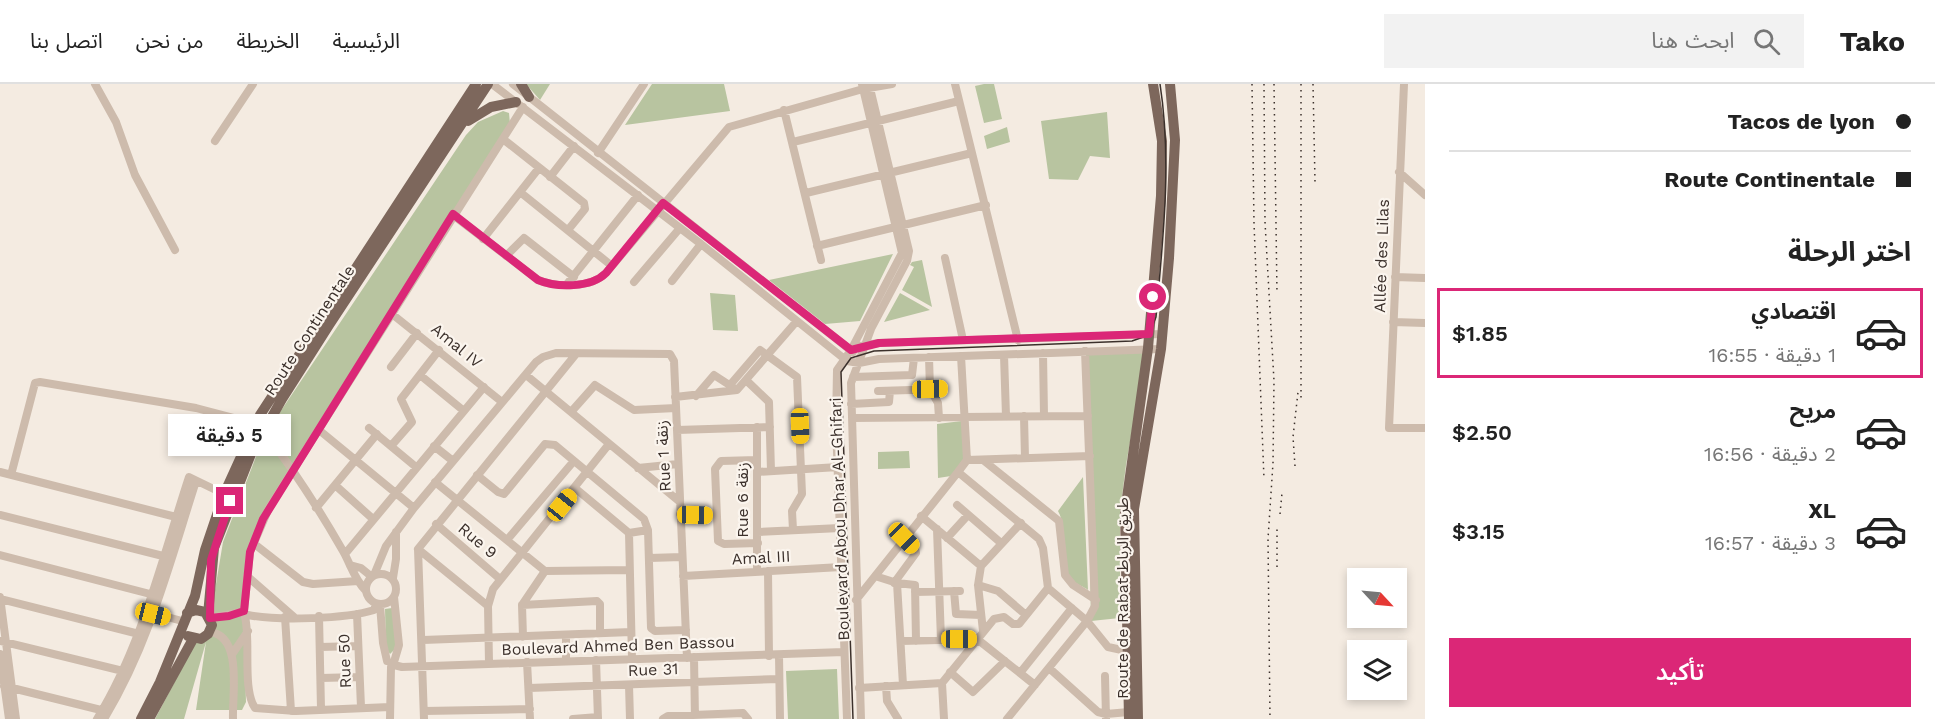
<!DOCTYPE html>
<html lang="ar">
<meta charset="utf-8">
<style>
body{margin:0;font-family:"Work Sans","Noto Sans Arabic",sans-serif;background:#f2f2f2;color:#222;direction:rtl;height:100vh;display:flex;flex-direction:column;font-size:22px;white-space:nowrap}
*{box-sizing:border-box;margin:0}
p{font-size:20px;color:#767676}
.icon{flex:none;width:33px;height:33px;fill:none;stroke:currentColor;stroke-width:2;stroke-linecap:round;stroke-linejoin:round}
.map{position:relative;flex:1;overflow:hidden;direction:ltr}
.panel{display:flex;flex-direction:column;background:#fff;width:510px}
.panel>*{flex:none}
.top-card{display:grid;align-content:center;height:132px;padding:0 24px;background:#fff}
.needle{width:39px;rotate:116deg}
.buttons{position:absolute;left:1347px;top:484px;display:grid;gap:12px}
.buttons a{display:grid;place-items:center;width:60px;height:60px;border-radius:0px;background:#fff;box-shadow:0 3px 9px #0003;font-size:30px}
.end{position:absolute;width:27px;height:27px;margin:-14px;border:8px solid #db2777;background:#fff;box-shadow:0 0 0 3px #fff}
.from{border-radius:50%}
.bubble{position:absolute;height:42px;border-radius:0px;background:#fff;box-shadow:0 3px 9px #0003;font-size:20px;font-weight:600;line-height:42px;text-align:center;direction:rtl}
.car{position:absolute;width:18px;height:36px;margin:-18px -9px;border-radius:8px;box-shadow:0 0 4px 2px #0007;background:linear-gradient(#f5c518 24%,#345 0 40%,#f5c518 0 76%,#345 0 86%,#f5c518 0)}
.top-card b{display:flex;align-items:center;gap:21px;height:57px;font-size:22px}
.top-card b+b{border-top:2px solid #e0e0e0}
.top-card i{width:15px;height:15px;background:#222}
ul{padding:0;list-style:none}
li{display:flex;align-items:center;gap:18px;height:90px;margin:0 12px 9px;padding:0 12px;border:3px solid transparent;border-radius:0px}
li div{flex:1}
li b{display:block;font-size:22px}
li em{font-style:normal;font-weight:600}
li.active{border-color:#db2777}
li>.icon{width:54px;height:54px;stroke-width:1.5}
h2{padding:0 24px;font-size:27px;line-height:72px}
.button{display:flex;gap:12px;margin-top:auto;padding:12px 24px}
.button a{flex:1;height:69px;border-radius:0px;background:#db2777;color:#fff;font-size:24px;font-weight:600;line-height:69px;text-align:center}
header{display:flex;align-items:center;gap:36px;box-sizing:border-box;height:84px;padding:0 30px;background:#fff;border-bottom:2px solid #e0e0e0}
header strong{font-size:28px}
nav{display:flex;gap:33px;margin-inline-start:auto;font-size:21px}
.search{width:420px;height:54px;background:#f2f2f2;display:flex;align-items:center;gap:15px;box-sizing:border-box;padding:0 21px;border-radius:0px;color:#767676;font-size:22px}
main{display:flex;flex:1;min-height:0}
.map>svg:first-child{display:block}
.green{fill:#b8c4a0}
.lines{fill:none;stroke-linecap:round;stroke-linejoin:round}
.minor{stroke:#cdbbac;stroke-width:8}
.major{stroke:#7d675c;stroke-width:10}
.tram{stroke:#3b302b;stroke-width:1.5}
.rail{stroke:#3b302b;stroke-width:1.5;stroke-dasharray:1.5 4.5;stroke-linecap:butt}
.route{stroke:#db2777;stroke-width:8}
.labels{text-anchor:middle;stroke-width:4.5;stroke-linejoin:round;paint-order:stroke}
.street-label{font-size:16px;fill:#3b302b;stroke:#fbf5ee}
</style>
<header>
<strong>Tako</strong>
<div class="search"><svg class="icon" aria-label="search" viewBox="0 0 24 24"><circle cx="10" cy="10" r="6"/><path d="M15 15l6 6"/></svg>ابحث هنا</div>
<nav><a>الرئيسية</a><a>الخريطة</a><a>من نحن</a><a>اتصل بنا</a></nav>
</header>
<main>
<section class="panel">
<div class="top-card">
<b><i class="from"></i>Tacos de lyon</b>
<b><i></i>Route Continentale</b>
</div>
<h2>اختر الرحلة</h2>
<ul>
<li class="active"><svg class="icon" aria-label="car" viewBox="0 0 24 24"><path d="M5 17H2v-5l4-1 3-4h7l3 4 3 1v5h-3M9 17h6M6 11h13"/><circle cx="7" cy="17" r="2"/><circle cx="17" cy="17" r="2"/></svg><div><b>اقتصادي</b><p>1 دقيقة · 16:55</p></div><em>$1.85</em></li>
<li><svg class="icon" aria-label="car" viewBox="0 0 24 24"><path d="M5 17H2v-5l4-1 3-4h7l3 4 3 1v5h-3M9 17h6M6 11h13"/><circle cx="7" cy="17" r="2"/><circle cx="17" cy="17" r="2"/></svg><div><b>مريح</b><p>2 دقيقة · 16:56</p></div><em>$2.50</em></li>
<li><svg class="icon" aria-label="car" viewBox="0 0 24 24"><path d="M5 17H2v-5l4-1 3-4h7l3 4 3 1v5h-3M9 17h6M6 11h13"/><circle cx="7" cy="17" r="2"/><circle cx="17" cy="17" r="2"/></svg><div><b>XL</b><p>3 دقيقة · 16:57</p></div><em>$3.15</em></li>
</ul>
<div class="button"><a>تأكيد</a></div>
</section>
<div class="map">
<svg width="1425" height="635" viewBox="0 0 1425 635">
<rect width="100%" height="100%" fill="#f4ebe1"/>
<path class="green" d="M526,0h24l-10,16z
M652,0h72l6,27 -105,14z
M984,0h10l8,35 -18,4 -9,-37z
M503,27l6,2 1,11 -261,422 -6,51 3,105 -4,8h-46l10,-68 -22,77h-29l45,-85 8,-2 15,-90 41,-106 202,-301 12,-13z
M1107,28l3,46 -20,-2 -12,24 -29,-1 -8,-58z
M1007,43l3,15 -23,7 -3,-13z
M893,170l-33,67 -35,3 -56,-44z
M922,176l10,47 -30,-17 12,-23 -4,-2 2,-3z
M710,209l25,2 3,36 -25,-1z
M900,209l30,17 -46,12z
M1146,266l-20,115 -6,47v106l-29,3 -5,-270z
M962,337l5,39 -16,16 -13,2 -1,-54z
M909,367l1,17 -32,1v-17z
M1083,393l5,113c-4,-3 -12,-6 -16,-10 -13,-15 -3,-50 -14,-69z
M392,524l4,40 -6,6 -4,-6 -1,-39z
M837,585l2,50h-51l-2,-48z"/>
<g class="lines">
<path class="minor" d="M95,0l21,38 19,53 40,75
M492,0l209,160 146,117 12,2 20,-4 282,-10
M513,0l340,268
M955,0l63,256
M1404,0l-15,344h36
M784,26l37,150
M503,55l81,64 1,6 -17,21
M215,57l38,-57
M793,58l166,-41
M598,69l46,-69
M1399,88l26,23
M550,93l24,-31
M520,108l92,74
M806,109l166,-40
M453,131l85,65c19,8 53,8 68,-7l123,-146 134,-38 29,-5
M483,155l56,-71
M817,162l169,-41
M506,172l18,-18 50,39
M945,174l18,82
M1395,193l30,1
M672,197l29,-37
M634,198l46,-54
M567,200l71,-89
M392,230l110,88
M1393,238l32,1
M860,262l19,-3 283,-9
M1043,269l1,63
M1004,271l2,61
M929,273l1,32 8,14 1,15
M391,283l26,-34
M420,291l44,36
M526,291l154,127
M853,293l59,-2 2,-17
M747,297l22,21 2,69
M730,301l30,-35 37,27 5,117 -10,17 1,19
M878,307l65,-2
M696,312l18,-21 20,13
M675,313l62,-7 59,-68
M851,320l38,-2 1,-11
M571,328l24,-27 39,25 42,-2
M1024,332l1,42
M852,334l236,-2
M757,343v145
M369,344l47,39
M319,346l95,78
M677,346l93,-3
M264,347c29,38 55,78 79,120 8,14 11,28 23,40
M391,362l21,-24 -11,-23 38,-49
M434,362l19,15
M757,376l-36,1 -6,8 3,72 6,3 34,-1
M967,376l123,-4
M983,376l76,61 6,54 8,10 23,15
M638,384l40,-4
M0,388l180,46
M757,388l81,-5
M958,388l9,-12 -6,-104
M11,391l24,-92 5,-1 156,26 60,16
M477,391l21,17 6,2 41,-50 10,1 89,74 4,11 3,98 4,3 31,-1
M435,398l110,89 84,-1
M335,401l38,34
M575,404l54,45 19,-3
M957,421l44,38
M316,424l61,-74
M680,430l36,1
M0,431l163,41
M921,432l60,50 -3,19 5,46
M436,440l64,55
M937,445l4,111
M758,448l82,-4
M629,449l3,126
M947,454l21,-23
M507,456l66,-78
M253,459l50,39 10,2 45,-3
M418,465l70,57
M345,470l139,-167
M0,471l154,40
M649,474l33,-1
M350,481l11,3 11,9
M981,482l40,-43
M768,487l1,85
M366 505a15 15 0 1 1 30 0a15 15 0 1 1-30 0Z
M374,491l12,-29 28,-38 122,-146 7,-5 13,-4 114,1 4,7 13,297
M247,492l47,41
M683,492l158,-9
M875,492l22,7 6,102
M393,494l3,-19v-27
M894,499l22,-30 -1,-5 -11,-10
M897,499l18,2 1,56
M978,501l20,6 28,24
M954,507l2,23 25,1
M915,508l45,-1
M0,513l16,122
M0,515l143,36
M856,516l102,-128 81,67 4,9 5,40 39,33 21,26 23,5
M380,521l3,38 4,18
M522,521l75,-4 3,3v29
M244,527l6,-59 19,-44 254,-401
M149,528l33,9
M357,530l4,93
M248,531c29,6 98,4 126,-5l2,-6
M319,532l2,93
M245,533c6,24 -3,72 10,91l41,3 94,-4
M285,533l6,94
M210,534l32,-6
M210,548c33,4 22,63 23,87
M523,553l-1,-32 23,-34
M423,556l208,-8
M0,557l127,31
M901,557l76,-2 58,46
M320,563l38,-1
M233,569l15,-22
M0,570l9,65
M779,571l1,64
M694,573l1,62
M596,576l2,59
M566,577v-26
M394,578l5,-17 -5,-48
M527,578l3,57
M489,579l-1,-57 5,-17 116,-145
M394,581l8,2 442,-15
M1049,584l49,44 8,2 23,-2
M950,588l23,20 32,-31
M1020,589l52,-65
M1105,592l1,42
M321,594l38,-1
M942,599l2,36
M629,601l1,34
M4,602l101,25
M886,602l1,15 11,18
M529,604l250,-9
M859,604l83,-5 52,-64 10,-2 9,7h6l29,-36
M424,627l106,-2
M97,635c45,-73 65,-160 92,-242l35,17
M104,635c45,-74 66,-157 92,-238
M390,635l1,-52
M424,635l-6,-170 158,-195
M573,635l25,-2
M663,635l5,-3 75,-3 5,6
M847,635l-11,-294 1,-55 14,-20 51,-97 -40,-169
M861,635l-10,-336 20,-54 36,-68 2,-10 -40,-167
M1007,635l80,-98 8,-15 -10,-255"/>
<path class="major" d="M521,0l8,13
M468,37l23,-14 25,-5
M187,529l9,-3 9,2 7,13 -4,9 -7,5 -13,-3
M208,531l6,-67 37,-94 31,-55 47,-74 159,-241
M141,635l19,-37 35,-86 10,-46 19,-56 36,-79 216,-331
M149,635l44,-80
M1129,635l-4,-207 23,-164 13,-152 1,-55 -9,-57
M1138,635l-4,-210 27,-160 8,-91 6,-118 -5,-56"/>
<path class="tram" d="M853,635l-12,-347 10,-14 23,-7 258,-10 17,-6 7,-18c7,-78 16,-156 4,-233"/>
<path class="rail" d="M1252,0l2,139 10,256
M1264,0l1,138 9,159 -1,82 -5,76 2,180
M1274,0l3,210
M1301,0v318
M1313,0l2,98
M1295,382l-2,-29 5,-45
M1280,430l2,-21
M1277,483v-42"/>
</g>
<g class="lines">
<path class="route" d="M230,417l-19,59 -1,58 19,-2 15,-5 6,-59 13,-33 190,-305 85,66c19,8 53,8 68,-7l57,-70 188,147 28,-7 270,-9 4,-37"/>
</g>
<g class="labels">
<g class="street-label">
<text transform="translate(1381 172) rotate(-88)" y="6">Allée des Lilas</text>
<text transform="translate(309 246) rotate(-57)" y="6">Route Continentale</text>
<text transform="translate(457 261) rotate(39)" y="6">Amal IV</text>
<text transform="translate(663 372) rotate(-93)" y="6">Rue 1 زنقة</text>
<text transform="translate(742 416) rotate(-90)" y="6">Rue 6 زنقة</text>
<text transform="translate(839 435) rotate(-92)" y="6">Boulevard Abou Dhar Al-Ghifari</text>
<text transform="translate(478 456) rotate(40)" y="6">Rue 9</text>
<text transform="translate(761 473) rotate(-3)" y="6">Amal III</text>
<text transform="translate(1122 514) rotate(-90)" y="6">Route de Rabat طريق الرباط</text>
<text transform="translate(618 561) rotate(-2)" y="6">Boulevard Ahmed Ben Bassou</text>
<text transform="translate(344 577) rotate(-92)" y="6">Rue 50</text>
<text transform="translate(653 585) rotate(-2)" y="6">Rue 31</text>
</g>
</g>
</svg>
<div class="buttons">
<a><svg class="needle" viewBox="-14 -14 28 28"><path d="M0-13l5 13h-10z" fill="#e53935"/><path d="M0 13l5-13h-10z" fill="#767676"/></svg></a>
<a><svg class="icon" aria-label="layers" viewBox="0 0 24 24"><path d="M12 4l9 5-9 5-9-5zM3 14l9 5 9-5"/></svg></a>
</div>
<i class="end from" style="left:1153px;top:213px"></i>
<i class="end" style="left:230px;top:417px"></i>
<div class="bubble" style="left:168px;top:330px;width:123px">5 دقيقة</div>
<i class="car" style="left:930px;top:305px;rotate:89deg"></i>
<i class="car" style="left:800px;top:342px;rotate:178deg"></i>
<i class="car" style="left:562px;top:421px;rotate:39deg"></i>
<i class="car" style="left:695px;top:431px;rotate:91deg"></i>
<i class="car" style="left:904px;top:454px;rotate:135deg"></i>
<i class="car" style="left:153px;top:530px;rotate:104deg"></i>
<i class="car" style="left:959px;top:555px;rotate:90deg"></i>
</div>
</main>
